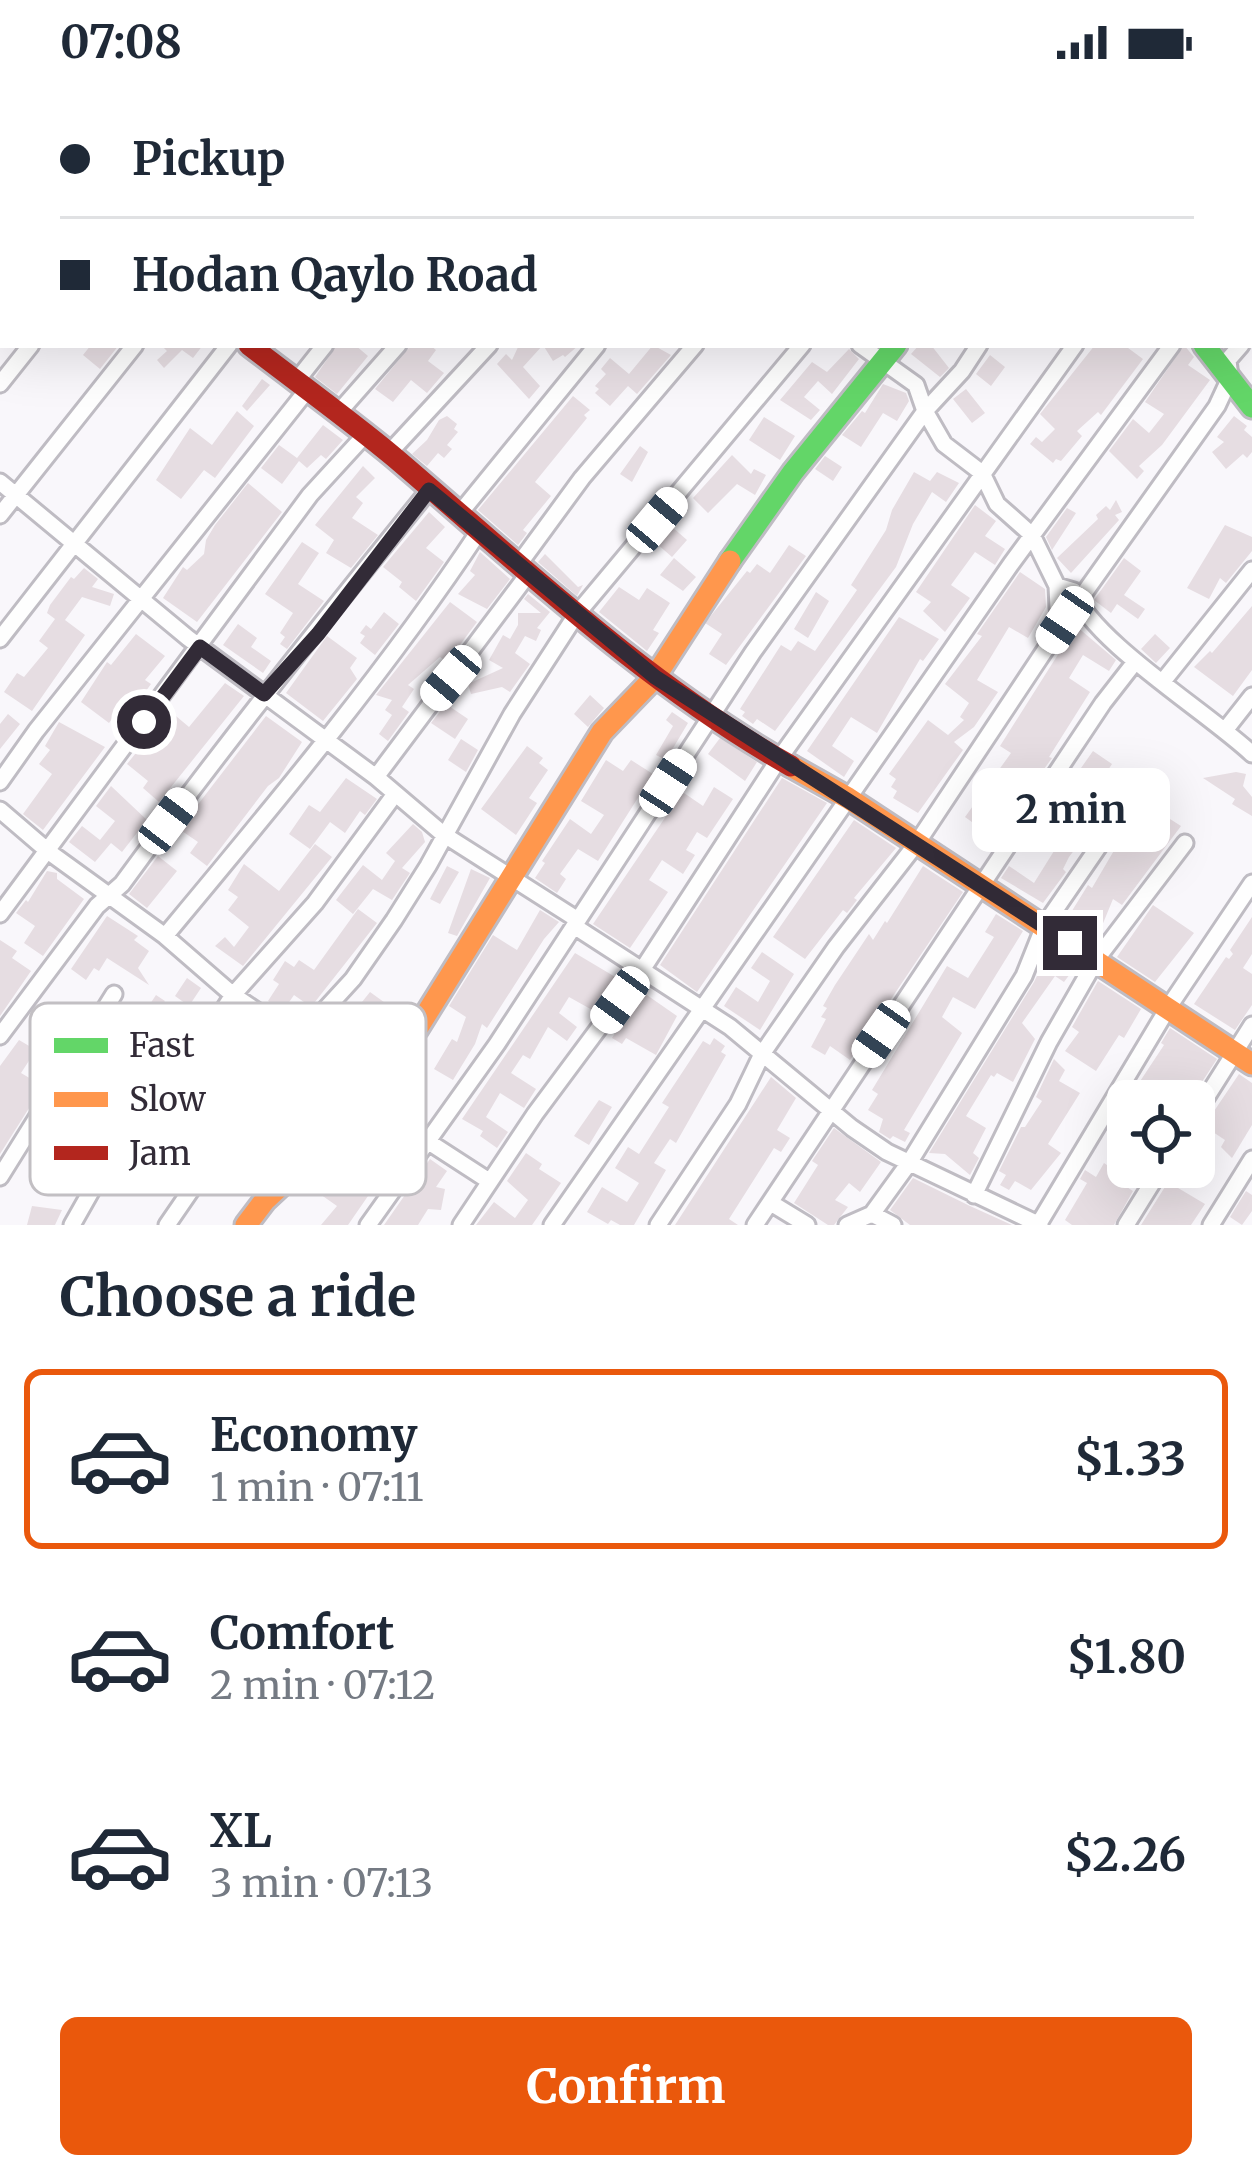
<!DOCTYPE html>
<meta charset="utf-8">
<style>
body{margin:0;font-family:Merriweather,serif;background:#f2f2f3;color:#1f2937;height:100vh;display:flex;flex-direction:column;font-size:45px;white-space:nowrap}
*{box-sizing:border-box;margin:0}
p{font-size:39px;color:#747a83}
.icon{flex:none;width:66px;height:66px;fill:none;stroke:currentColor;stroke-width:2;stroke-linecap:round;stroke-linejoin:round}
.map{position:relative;height:1141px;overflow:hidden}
.panel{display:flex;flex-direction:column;background:#fff;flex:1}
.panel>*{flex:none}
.hud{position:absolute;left:0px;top:0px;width:1254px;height:264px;box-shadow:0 12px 48px #0002;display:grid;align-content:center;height:264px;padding:0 60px;background:#fff}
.controls{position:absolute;left:1107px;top:996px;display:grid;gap:24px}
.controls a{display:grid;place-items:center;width:108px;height:108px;border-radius:18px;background:#fff;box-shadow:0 12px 48px #0002;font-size:60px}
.end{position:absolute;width:54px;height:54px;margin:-27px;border:15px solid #322b37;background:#fff;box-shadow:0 0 0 6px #fff}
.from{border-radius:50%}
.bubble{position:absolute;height:84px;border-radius:18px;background:#fff;box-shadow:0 12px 48px #0002;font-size:39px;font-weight:700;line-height:84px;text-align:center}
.car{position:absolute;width:36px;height:72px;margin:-36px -18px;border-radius:15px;box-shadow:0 0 9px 3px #0007;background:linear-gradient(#fff 24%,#345 0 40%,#fff 0 76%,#345 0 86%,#fff 0)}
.hud b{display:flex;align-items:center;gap:42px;height:114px;font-size:45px}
.hud b+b{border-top:3px solid #e0e1e3}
.hud i{width:30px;height:30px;background:#1f2937}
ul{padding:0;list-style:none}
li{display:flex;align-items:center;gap:36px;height:180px;margin:0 24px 18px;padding:0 36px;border:6px solid transparent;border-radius:18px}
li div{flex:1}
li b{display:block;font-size:45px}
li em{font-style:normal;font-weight:700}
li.on{border-color:#ea580c}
li>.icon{width:108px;height:108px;stroke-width:1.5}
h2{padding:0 60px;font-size:54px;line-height:144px}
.cta{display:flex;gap:24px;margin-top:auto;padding:24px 60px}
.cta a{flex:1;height:138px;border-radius:18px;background:#ea580c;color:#fff;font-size:48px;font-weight:700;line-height:138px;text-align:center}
.status{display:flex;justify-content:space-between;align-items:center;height:84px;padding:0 60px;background:#fff;direction:ltr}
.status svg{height:33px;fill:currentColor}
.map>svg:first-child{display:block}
.building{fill:#e6dde2}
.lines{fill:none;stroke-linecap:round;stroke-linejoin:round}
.street-casing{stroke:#bfbcc3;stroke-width:21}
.fast-casing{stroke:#bfbcc3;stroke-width:27}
.slow-casing{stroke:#bfbcc3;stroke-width:27}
.jam-casing{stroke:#bfbcc3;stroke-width:27}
.street{stroke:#fefefe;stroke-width:15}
.fast{stroke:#63d668;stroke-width:21}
.slow{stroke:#ff974d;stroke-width:21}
.jam{stroke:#b3261e;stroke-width:21}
.route{stroke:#322b37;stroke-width:15}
.key{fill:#fff;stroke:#c2bfc3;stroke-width:3}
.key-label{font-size:33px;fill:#322b37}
</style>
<div class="status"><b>07:08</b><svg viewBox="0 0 49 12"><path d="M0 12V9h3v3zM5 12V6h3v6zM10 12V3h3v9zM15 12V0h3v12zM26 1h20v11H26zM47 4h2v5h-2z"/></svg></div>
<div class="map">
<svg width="1252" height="1141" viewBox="0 0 1252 1141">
<rect width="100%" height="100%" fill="#f9f7fb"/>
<path class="building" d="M91,261h28l-19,24 -17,-14z
M161,261h42l-10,13 -11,-8 -18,18 -7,-8 10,-9z
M337,261h18l13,11 -31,38 -22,-17z
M411,261h19l6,5 -8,11 16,12 -17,20 -16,-13 -18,22 -18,-13z
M519,261h24l-20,22 17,19 -11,13 -32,-35 9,-10 6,6z
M543,261h36l-14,12 -2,-2 -10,6z
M653,261l18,10 -34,39 -9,-8 -18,20 -15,-13 4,-4 -4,-3 11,-12 -5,-5 9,-11 19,16z
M919,261h12l18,23 -9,9 -29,-23z
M1095,261h29l19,14 -42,56 -3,-3 -21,19 5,5 -21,25 -5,-2 -3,4 -23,-19 6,-7 6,5 13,-13 -15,-15z
M1184,261l10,12 -6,8 22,15 -48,65 -23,21 5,5 -7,8 -28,-28 24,-32 16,14 15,-19 -19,-12z
M849,265l10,10 -27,35 -14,-13 -14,16 16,13 -9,10 -31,-20 32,-38 15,10z
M990,271l15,12 -14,19 -15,-12z
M262,295l8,6 -23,26 -5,-5z
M883,300l23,9 3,8 -12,20 -14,-8 -22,34 -19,-12 20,-24 3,2z
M966,305l19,24 -13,10 -19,-24z
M573,312l17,14 -6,5 3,3 -52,64 16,14 -28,34 4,3 -9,12 -40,-35z
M237,327l17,15 -39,52 -11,-8 -23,29 -25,-19 34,-52 22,17z
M447,332l10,8 -3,5 4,3 -11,13 5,4 -8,9 -6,-5 -11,13 -15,-12 15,-14 12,-20z
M1234,332l13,10 -3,4 8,7v15l-5,6 -4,-4 -17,15 -14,-17 12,-10 -7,-5z
M764,333l31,19 -15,24 -31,-20z
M323,341l20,15 -17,19 -5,-4 -14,13 -8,-7 -17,23 -21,-16 18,-23 18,13z
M640,362l8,6 -16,30 -12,-8z
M732,371l19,19 3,-5 12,6 -11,20 -18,-11 -29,29 -15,-15z
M825,372l17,11 -9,14 -18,-12z
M363,382l12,12 -19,19 7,6 -11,15 26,17 -27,33 -25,-15 8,-13 -19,-15z
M914,388l16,9 7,-9 22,11 -13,19 -14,-10 -19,32 -17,43 -121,164 -18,-12 -4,5 -11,-8 3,-4 -5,-3 41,-64 10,6 7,-10 17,10 42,-61 -6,-5 35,-55 6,-20z
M248,399l34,29 -85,110 -34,-24 20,-31 4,3 17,-16 2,-14 9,-15z
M1116,416l6,12 -7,3 4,5 -48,53 -14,-15 41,-39 -2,-4 10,-9 4,4z
M975,421l21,16 -11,15 20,13 -10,16 -20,-13 -24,33 19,13 -25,34 -22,-21 8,-9 -15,-10z
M1067,424l9,5 -24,37 -6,-13z
M429,428l16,15 -19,21 18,14 -28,39 -17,-14 3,-5 -19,-15z
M1225,441l27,12v14l-26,32 -6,-5 -11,21 -22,-11z
M671,442l16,14 -15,17 -16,-14z
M302,458l17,11 -21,31 26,17 -37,48 -7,-5 5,-7 -5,-4 13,-20 -28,-19z
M789,461l17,11 -80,109 -17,-11 13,-20 -17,-11 42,-52 3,2 7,-9 13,9z
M480,468l30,27 -23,30 -29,-15 17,-19 -5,-4z
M545,470l33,33 5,-2 -6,11 -39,-34z
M674,474l22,19 -13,14 -23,-16z
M1124,474l17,13 -17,24 21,14 -7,10 -21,-15 -6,9 -17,-13z
M84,484l14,11 -6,8 22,7 -4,12 -28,-9 -17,23 20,15 -53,76 -28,-19 13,-19 7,4 24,-29 -9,-7 16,-22 -8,-6 3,-8 21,-28 3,2z
M1020,488l25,17 1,18 -18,31 -19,-11 -32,53 21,12 -24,35 -20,15 9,8 -45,63 -25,-15 4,-7 -6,-4 5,-8 -7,-5 39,-54 20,15 16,-15 -4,-3 9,-14 -24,-19 37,-48 -5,-2z
M619,503l20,13 8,-12 23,15 -17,27 6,3 -12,18 -48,-39z
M816,508l13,9 -21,37 -14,-9z
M528,510l22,18 -13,16 4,2 -5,11 -11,-5 -10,17 15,11 -20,28 -8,-5 -31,7 -3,-10 35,-16 -14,-8 14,-25 7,4 8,-14v-12h23l-17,-14z
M450,518l27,20 -30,40 -7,-5 -32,28 6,4 -12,18 7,5 -21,29 -9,-7 13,-19 -7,-5 7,-10 -16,-5z
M1252,522v64l-19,26 -39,-29 16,-16 2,2z
M384,528l15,12 -24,31 -15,-12 5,-7 -5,-3 6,-8 5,4z
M899,533l40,22 -16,22 -3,-2 -43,74 -26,-16 -19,29 22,15 -10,16 -37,-26z
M238,540l19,14 -6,9 20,14 -8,12 -40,-28z
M1076,542l40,34 -7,11 -26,-16 -14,23 21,14 -41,65 3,1 -58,80 -29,-21 46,-64 -11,-7z
M136,550l29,22 -20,24 6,4 -21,29 -9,-7 -12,17 -28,-21 26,-40 4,3z
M1155,550l15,14 -14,15 -15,-14z
M327,552l30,22 -7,10 7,11 -34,42 -37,-28z
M225,599l19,13 -85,106 -16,-14 5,-7 -21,-17 43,-53 19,16z
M590,611l14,13 -16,19 -14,-13z
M446,620l22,15 -13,20 -24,-16z
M672,628l16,11 -22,37 -10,-5 17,-29 -7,-6z
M8,630l12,10 -20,25v-25z
M266,632l36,26 -23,36 -11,8 -61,80 -17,-13 8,-11 -19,-13z
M59,638l46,25 -62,83 -20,-16 29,-40 -13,-10 11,-14 -5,-4z
M720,654l37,24 -12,19 -37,-27z
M461,655l17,11 -12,22 -18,-12z
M527,662l16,12 -4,5 9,7 -19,28 8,5 -21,32 -35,-26z
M1093,667l19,13 -14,21v5l15,9 -44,58 -6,12 3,3 -23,31 -42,-25 8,-12 25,17 20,-32 -8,-5 5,-8 8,5 33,-32 -24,-20 17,-21 -4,-2z
M606,676l17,11 8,-11 22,14 -55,87 -20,-12 -18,25 6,5 -9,14 -22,-15 10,-15 -3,-2 28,-42 21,15 13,-19 -23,-14z
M1236,688l10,2 -3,12 9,11v19l-20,-12 3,-5 -32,-21z
M346,694l31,21 -12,16 -5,-4 -15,22 -15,-11 -20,27 -21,-15 20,-29 11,7z
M782,694l45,25 -130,189 -37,-27z
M111,702l36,34 -25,32 -11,-9 -16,19 -26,-20 13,-16 18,14 15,-19 -19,-15z
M714,703l19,12 -26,39 -10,-6 -11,18 9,5 -12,19 -21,-14 -13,20 19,12 -38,56 -37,-24 84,-124 7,-7 19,13z
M1146,712l14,9 -1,7 22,14 -59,79 -9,-6 -16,39 -32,-16 23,-37 4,3z
M854,736l42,28 -42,50 3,2 -10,13 -4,-3 -38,49 -32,-22z
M413,740l9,8 3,10 -23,26 8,5 -18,27 -19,-11 -20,25 -17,-14 27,-35 19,15 13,-19 -9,-8z
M315,760l17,13 -89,109 -28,-20 10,-9 9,10 15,-20 -21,-17 10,-13 -10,-7 16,-26 35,27z
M158,772l19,15 -30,37 -18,-14z
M447,782l12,6 -19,32 -10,-5z
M923,782l40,26 -113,168 -20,-14 -5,9 -14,-8 15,-28 -5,-2 6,-9 -4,-2 12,-21 34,-51 4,6 12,-19 2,2z
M471,785l19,9 -33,58 -9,-3z
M47,787l10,2v6l27,20 -41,57 -19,-13 11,-17 -19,-13 10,-13 2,2z
M1153,821l41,28 -39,49 -38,-25z
M358,825l19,14 -66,84 -17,-12 -11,16 -15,-10 11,-17 -6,-4 12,-19 9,6 5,-7 15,10z
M540,826l19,12 -15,17 -57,89 -5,-4 -7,20 -22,36 -19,-11 18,-30 5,3 9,-25 -17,-11 44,-71 24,15z
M996,830l27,17 -48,78 -22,-12 -11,20 20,16 -58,97 6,3 -5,9 -12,-6 -3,3 -11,-7 4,-13 -15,-9 10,-16 -6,-4 75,-124 21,12 26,-41 -9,-5z
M107,832l31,20 -4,4 15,11 -11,17 11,17 -42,-27 -8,13 -5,-3 -8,12 -15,-11z
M1252,833v37l-9,14 9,6v31l-17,25 -41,-26 32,-47 3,2 4,-5 -3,-4z
M0,856l17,11 -5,7 19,13 -31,45z
M1050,865l26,17 -12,16 -9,-6 -33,47 13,16 -22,43 -16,-9 -3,4 -3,-2 -25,41 20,12 -13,25 6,5 -9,17 -25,-21 -16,-1 105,-171z
M762,868l32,22 -34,56 -36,-24 12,-19 22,15 12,-21 -19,-13z
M575,869l42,25 -23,33 -25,-14 -10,16 18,14 -10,14 -19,-14 -18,32 -7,-4 -12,18 25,16 -12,19 -24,-15 -14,24 22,15 -11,16 -17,-12 3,-5 -21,-12z
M187,894l14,10 -12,18 -14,-10z
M1098,897l43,28 -17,29 -5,-3 -23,36 -31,-20 14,-19 -7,-5z
M641,907l36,25 -21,39 -30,-17 -4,6 -10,-6z
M370,908l36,26 -40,53 -40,-24z
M156,911l9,6 -9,14 35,23 -7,11 -23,-16 -6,9 -33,-21 9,-13 11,8z
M1170,944l47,31 -17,26 -9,-5 -13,21h-51l37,-56 -3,-2z
M714,954l11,8 -4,6 5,3 -50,88 -6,-4 -16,24 12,7 -32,55h-14l-9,-5 -3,4 -21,-12 15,-25 25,15 12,-19 -24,-15 13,-21 11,7 30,-47 -7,-4 41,-62 7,4z
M19,956l17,10 -15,23 22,13 -43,68v-88z
M1054,975l11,11 -6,11 21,12 -32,51 13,9 -30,37 -16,-9 -6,9 -9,-5 6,-10 -7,-4 22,-44h4l17,-26 -6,-4z
M1239,990l13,9v42l-20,33 -11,-11 4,-7 -21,-14z
M771,993l25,21 -19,32 13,8 -9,14 -7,-4 -45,71 9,6h-63z
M599,1016l13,7 -23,38 -15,-9z
M1128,1021v28l-9,14 -12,-8z
M368,1033l38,24 -58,84h-27l16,-19 -20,-14z
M834,1044l47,34 -21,30 -11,-9 -14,17 13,7 -14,18h-6l-34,-22 24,-38 -6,-4z
M526,1069l16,11 -3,5 22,14 -22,32 -7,10h-56l18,-23 21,16 13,-18 -21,-19z
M430,1075l17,12 -11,16 9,2 -4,21 -13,-1 -10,16h-34z
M1104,1079l13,9 -4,6 20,13 -19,34h-42l-7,-5 22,-37 -7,-4 5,-9 11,7z
M913,1094l57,28 42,19h-102l-20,-15z
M1168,1098l37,22 -14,21h-50z
M1246,1107l6,4v16l-10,14 -12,-8z
M32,1122l30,4 -7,15h-28z"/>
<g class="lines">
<g class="street-casing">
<path id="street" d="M189,0l2,3
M569,0l3,3
M1230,0l1,3
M62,3l7,-3
M156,3l1,-3
M306,3l2,-3
M406,3l2,-3
M517,3l3,-3
M608,3l3,-3
M708,3l2,-3
M813,3l3,-3
M911,3l3,-3
M1250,3l2,-2
M0,30l3,-2
M1251,131l1,-1
M0,171l3,-4
M1251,251l1,-1
M860,261l56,40 9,26 19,33 38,29 15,31 35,31 25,51 17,5c16,49 135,122 178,163
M298,295l27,-34
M0,300l31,-39
M338,329l60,-68
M389,369l100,-108
M0,398l188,156 188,139 67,57 135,86
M460,429l137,-168
M0,431l135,-170
M519,480l63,-86 113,-133
M1057,502l1,22 7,12
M0,555l229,-294
M1164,596l88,-110
M1226,645l26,-33
M376,693l153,-204
M0,698l36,-51 272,-342
M0,726l49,42 116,84 68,59 65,44 66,61 125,81
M0,830l310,-419 55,-60
M574,842l156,101 122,101 35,24 153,73
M165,852c110,-132 220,-263 315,-406
M0,952l97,-130 25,-22c98,-134 202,-264 307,-394
M1194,1033l58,-92
M0,1093l114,-183
M974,1111l75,-153 47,-82 89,-117
M771,1119l36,22
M872,1130l21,11
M72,1141l30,-53 88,-110 43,-67 82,-92 80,-109
M167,1141l81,-118 50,-68 55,-60 41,-59 34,-54 84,-152 64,-99 226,-270
M368,1141l129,-181 256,-392 172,-241 37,-40 17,-26
M461,1141l74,-111 107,-144 137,-211 296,-414
M552,1141l459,-661 161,-219
M658,1141l80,-121 24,-50 74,-107 81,-104 148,-223 152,-214 13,-28 -2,-18 13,-15
M755,1141l348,-522 32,-41
M847,1141l25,-11 37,-51 115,-187 20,-50 70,-102
M1038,1141l130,-217 84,-125
M1126,1141l36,-58
M1211,1141l41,-66"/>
</g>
<g class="fast-casing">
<path id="fast" d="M1035,0l2,3
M0,75l3,2
M1204,261l48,62
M730,477l63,-89 103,-127"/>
</g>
<g class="slow-casing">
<path id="slow" d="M791,682l57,32 404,266
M246,1141l19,-25 72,-67 80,-104 185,-297 53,-55 75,-116"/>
</g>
<g class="jam-casing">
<path id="jam" d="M249,261c48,37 98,73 145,112 128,109 250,226 397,309"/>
</g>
<use href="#street" class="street"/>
<use href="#fast" class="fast"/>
<use href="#slow" class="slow"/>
<use href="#jam" class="jam"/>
</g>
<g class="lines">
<path class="route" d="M144,638l56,-75 64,47 54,-60 111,-144 226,187 415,266"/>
</g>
<rect x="30" y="919" width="396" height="192" rx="18" class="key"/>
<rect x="54" y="954" width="54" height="15" fill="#63d668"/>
<rect x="54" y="1008" width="54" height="15" fill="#ff974d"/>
<rect x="54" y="1062" width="54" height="14" fill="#b3261e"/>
<g class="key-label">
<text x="129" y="973">Fast</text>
<text x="129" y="1027">Slow</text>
<text x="129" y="1081">Jam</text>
</g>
</svg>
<div class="controls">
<a><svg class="icon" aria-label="locate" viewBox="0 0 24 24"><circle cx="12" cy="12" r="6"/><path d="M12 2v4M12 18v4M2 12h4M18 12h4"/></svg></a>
</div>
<i class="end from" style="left:144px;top:638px"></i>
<i class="end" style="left:1070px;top:859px"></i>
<div class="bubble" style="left:972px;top:684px;width:198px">2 min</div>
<i class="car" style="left:657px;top:436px;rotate:40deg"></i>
<i class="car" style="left:1065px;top:536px;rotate:214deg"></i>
<i class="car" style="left:451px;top:594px;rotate:220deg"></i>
<i class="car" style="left:668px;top:699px;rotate:33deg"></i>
<i class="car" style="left:168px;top:737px;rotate:37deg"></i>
<i class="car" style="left:620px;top:916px;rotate:216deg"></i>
<i class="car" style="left:881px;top:950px;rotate:215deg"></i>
<div class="hud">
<b><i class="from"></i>Pickup</b>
<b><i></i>Hodan Qaylo Road</b>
</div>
</div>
<section class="panel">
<h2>Choose a ride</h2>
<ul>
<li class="on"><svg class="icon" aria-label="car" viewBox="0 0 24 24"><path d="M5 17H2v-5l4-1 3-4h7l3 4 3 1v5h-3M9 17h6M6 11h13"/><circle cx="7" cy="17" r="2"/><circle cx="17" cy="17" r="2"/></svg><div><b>Economy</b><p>1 min · 07:11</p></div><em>$1.33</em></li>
<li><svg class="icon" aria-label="car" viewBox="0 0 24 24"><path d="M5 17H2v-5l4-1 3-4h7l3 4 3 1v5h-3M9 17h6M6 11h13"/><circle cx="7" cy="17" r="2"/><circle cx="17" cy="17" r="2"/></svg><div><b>Comfort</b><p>2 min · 07:12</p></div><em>$1.80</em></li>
<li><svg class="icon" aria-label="car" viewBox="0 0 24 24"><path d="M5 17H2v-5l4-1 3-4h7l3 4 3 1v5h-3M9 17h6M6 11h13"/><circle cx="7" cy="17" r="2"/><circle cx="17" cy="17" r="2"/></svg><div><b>XL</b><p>3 min · 07:13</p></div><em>$2.26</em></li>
</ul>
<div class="cta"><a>Confirm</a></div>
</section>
